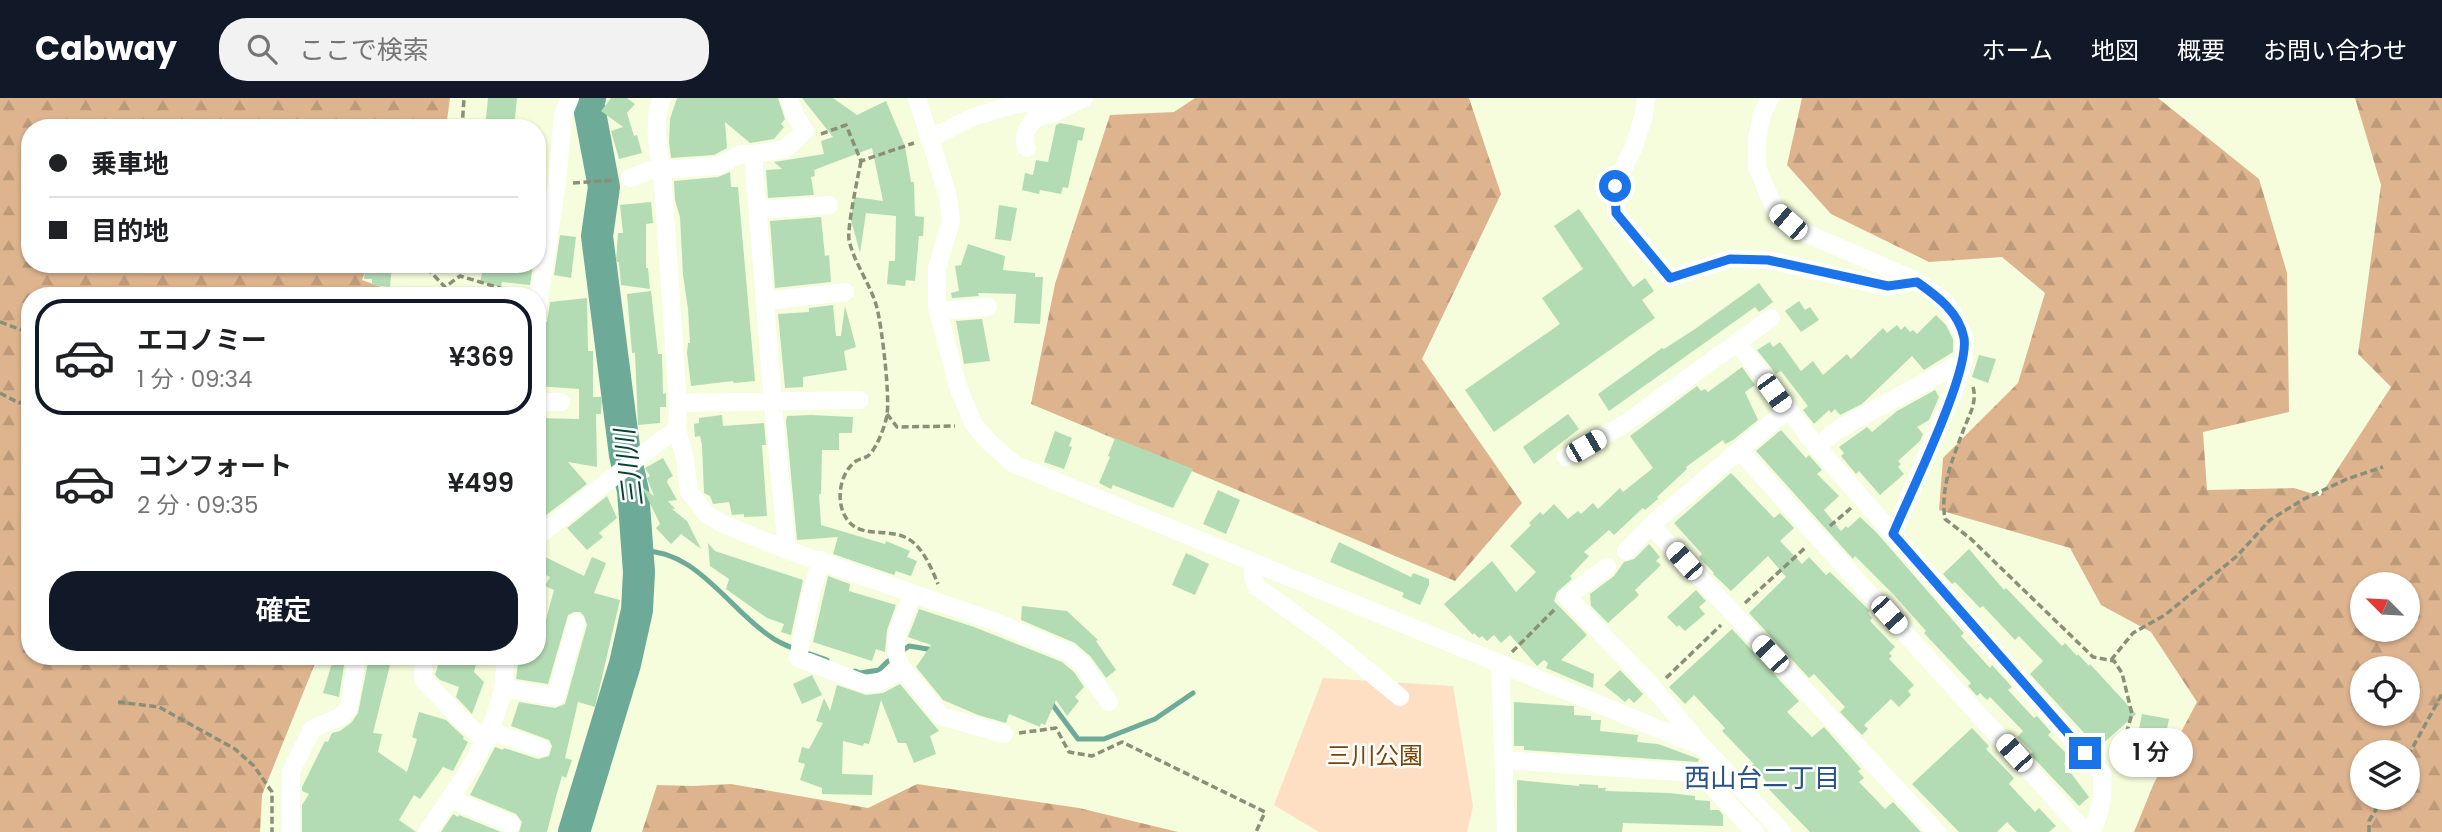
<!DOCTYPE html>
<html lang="ja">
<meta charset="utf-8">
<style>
body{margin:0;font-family:Poppins,"Noto Sans JP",sans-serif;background:#f2f2f2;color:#202124;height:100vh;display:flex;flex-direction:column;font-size:26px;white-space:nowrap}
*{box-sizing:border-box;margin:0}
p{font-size:23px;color:#757577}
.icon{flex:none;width:38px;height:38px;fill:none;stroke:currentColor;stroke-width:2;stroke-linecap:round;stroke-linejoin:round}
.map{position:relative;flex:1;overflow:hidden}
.details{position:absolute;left:21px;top:189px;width:525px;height:378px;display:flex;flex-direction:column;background:#fff;border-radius:28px;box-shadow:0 2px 5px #0004}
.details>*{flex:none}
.top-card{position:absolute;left:21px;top:21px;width:525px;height:154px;border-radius:28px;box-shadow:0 2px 5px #0004;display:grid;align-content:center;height:154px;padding:0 28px;background:#fff}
.needle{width:46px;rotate:294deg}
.controls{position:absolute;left:2350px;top:474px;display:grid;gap:14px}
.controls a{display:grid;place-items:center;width:70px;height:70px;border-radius:50%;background:#fff;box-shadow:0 2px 5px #0004;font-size:35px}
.end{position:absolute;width:32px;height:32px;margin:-16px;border:9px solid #1a73e8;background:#fff;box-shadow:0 0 0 4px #fff}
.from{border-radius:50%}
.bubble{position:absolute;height:49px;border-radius:24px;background:#fff;box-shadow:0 2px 5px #0004;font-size:23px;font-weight:600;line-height:49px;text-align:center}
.car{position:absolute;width:21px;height:42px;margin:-21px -10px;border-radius:9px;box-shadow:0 0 5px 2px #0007;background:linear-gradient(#fff 24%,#345 0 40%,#fff 0 76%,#345 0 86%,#fff 0)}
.top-card b{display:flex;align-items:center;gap:24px;height:66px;font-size:26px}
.top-card b+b{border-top:2px solid #e0e0e0}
.top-card i{width:18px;height:18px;background:#202124}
ul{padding:12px 0 0;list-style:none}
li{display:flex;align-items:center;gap:21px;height:116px;margin:0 14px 10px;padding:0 14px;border:4px solid transparent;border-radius:28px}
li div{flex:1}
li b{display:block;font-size:26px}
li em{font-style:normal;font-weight:600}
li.selected{border-color:#111827}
li>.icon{width:63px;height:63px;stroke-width:1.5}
.cta{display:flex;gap:14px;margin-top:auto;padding:14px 28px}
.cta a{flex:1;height:80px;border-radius:28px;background:#111827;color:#fff;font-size:28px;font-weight:600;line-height:80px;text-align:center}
header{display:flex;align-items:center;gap:42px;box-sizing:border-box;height:98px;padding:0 35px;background:#111827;color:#fff}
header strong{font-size:33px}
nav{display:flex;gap:38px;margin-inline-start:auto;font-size:24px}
.search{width:490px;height:63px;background:#f2f2f2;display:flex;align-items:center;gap:18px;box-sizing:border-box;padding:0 24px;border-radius:28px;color:#757577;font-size:26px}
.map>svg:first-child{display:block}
.forest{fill:url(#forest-firs);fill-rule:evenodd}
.green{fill:#fedfc4}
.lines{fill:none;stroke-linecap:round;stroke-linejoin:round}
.stream{stroke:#6daa97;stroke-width:5}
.river{stroke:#6daa97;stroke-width:32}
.building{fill:#b4dcb4}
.path{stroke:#8a8f78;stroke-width:3.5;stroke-dasharray:7 3.5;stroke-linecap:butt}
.minor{stroke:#fff;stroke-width:18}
.route{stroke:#1a73e8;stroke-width:9}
.labels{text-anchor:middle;stroke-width:5;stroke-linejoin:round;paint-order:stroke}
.park-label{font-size:24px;fill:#794503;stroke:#fff}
.water-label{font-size:26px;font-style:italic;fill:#094134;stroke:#fff}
.neighbourhood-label{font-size:26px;fill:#265286;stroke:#fff}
</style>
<header>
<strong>Cabway</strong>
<div class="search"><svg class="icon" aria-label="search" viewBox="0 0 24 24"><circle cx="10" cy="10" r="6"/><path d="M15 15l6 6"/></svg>ここで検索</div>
<nav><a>ホーム</a><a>地図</a><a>概要</a><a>お問い合わせ</a></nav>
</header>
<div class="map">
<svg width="2442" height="734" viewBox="0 0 2442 734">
<defs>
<pattern id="forest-firs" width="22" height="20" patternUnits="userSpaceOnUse" patternTransform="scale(1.75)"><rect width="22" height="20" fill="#deb48f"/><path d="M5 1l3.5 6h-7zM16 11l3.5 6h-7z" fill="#bd9a7a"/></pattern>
</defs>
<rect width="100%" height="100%" fill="#f5fddc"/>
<path class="forest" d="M0,0h450l-4,30h-416v136h338l-6,16 44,16h-376v360h288l-56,139 -2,37h-260z
M1195,0h274l32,96 -79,165 100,144 -67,78 -424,-177 24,-120 55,-169 64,-3z
M1802,0h356l101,81 28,94 2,139 -86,20 4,58 87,-2 26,8 71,-109 -33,-33 23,-169 -26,-87h87v734h-308l20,-49 43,-81 -46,-70 -50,-27 -31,-57 -131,-38 4,-52 75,-75 27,-90 -43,-36 -73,5 -98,-48 -44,-49zM2408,486v46h-46v-46zM2362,570h46v46h-46zM2362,654h46v46h-46z
M731,686l137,24 49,-24 162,24 99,24h-536l15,-47 36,1z"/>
<path class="green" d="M1323,580l130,8 20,120 -6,26h-148l-45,-27z"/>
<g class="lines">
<path class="stream" d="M636,453c59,-5 92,58 135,86 15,11 38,16 56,23
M855,573l5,2 19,-3 8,-8 22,-16 25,4
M1049,602l29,39h26l51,-20 38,-26"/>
<path class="river" d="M574,734l51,-168 12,-54 2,-38 -6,-81 -8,-36 -28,-219 7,-49 -16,-85 2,-4"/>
</g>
<path class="building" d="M488,0h29l-3,30h-29z
M611,0h16l8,6 -8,9 7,23 3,-1 5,18 -23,6 -8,-28 12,-4 -22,-16z
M677,0h101l7,21 -4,5 3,3 -10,12 -24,4 -25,-21 2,26 -13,7 -43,3 -2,-16 1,-23z
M802,0h31l24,17 29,-14 19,45 6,36h3l1,34 9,1 -1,19h-4l-4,45 -9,-1 -1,6 -18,-2 2,-23h6l1,-45 -30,-3 -6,40 -9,-33 3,-23 29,4 -11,-53 -58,22 1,6 -4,1 3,18 -46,3 -2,-28 16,-1 -8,-7 50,-8 -3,-13 12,-4z
M1060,25l25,5 -3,13 -4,-1 -10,48 -5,-1 -2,7 -21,-4 -1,4 -17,-4 3,-17 8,2 3,-15 12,2 8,-37z
M730,74l1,15h7l17,194 -21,2 -1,-2 -42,5 -4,-33 1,-10h2l-2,-34 -5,-34 -3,-58 -5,-17 -1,-19 44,-4z
M651,104l2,21 -7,1v44h2l2,21 -29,-4 -2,-23h-3l2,-29h5l-3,-28z
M999,107l18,3 -6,33 -16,-2z
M1579,111l54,78 12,-9 9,13 -12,9 13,18 -161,114 -29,-42 95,-66 -18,-26 41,-29 -29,-43z
M821,119l4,39 4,-1 2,27 -56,6 -5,-67z
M560,137l16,2 -5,41 -17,-3z
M968,146l37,12 -2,14 32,3v4h8l-3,47 -26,-1 2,-29 -38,-1 1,3 -27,2 -1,-5 8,-2 -4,-25 6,-1z
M366,166h26l-2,23 -18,-2v-6h-8z
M484,166h49l-3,21 -28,-3 -1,5 -21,-5z
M1759,185l14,19 -14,10 -4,-5 -146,104 -11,-17 64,-46 2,1 31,-20z
M651,193l7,63h4l1,40 3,-1v14h-6v16l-22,2 -3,-72h-3l-5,-59z
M587,200l1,53h5v46h9l-1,17h-5l1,53 -29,-5 19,22 -50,38v-104l42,1v-30l-42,-3v-34h4v-30h6l3,-20z
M1799,203l6,9 5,-3 9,13 -18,12 -16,-21z
M833,207l3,31h5l4,-30 11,41 -12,4 3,19 -44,7v10l-18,1 -7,-74 31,-2v-4z
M1936,217l10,10 7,14v13l-29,18 -12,-14 -50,48 -22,11 -5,-6 -4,4 -2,-3 -15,14 -11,-14 5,-4 -27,-35 -5,3 -19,-24 13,-8 3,5 7,-5 21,29 12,-10 10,14 24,-21 4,5 32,-31 4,5 10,-8 4,5 4,-4 5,6 3,-2 4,4z
M982,221l8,42 -26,3 -8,-43z
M1979,257l17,4 -8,24 -16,-6z
M1742,269l13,18 -10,7 13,28 -25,20 -8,4 -2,-4 -37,27 1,2 -30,28 1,2 -13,11 -2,-2 -29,27 -5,-5 -25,22 5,4 -19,20 2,3 -15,13 -3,9 33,34 -26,25 33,14 -1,14 -47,-20 2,-5 -4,-3 -7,6 -27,-31 -9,8 -7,-8 -7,6 -5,-5 -3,2 -5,-5 -1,2 -29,-31 48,-43 24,31 20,-20 -26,-26 21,-21 -2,-2 11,-11 3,3 11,-11 14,15 10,-8 3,3 12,-11 5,6 22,-21 3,4 30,-24 -23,-32 67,-50 4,5 4,-2 3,3z
M1935,292l4,7 -10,23 -12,7 6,7 -3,7 -22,20 3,3 -3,3 6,7 -24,21 -21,-24 -3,3 -15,-18 3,-3 -5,-6 28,-20 5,5 25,-21z
M1568,316l11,15 -45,35 -11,-17z
M722,317l1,11 41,-3 2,22h-4l5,71 -23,1v-3l-12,1 -3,-13 -16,2 -3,-8 -6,-3 -2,-48 -2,-9 -5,1 -1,-13 5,-1v-5z
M811,317l42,2 -1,16h-13v17h-17l-1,44h-2l2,31 64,19 1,-3 24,10 -3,6 10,4 -6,15 -15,-5 -2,4 -61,-21 5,-17 -41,3 -11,-119 1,-5z
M1781,332l25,28 3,-3 13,15 -5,4 22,22 -15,14 17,21 5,-5 2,2 12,-11 17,16 87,100 -3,3 29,32 2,-3 20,22 -4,3 26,28 3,-2 14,16 -3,3 22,22 -6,7 25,33 -10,9 -49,-52 3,-2 -16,-15 6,-6 -33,-34 -3,3 -7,-7 -3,3 -9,-10 3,-3 -47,-50 2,-2 -32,-36 -39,-39 -2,3 -97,-108z
M1055,333l17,7 -3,8 3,1 -8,22 -20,-7z
M1115,340l78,31 -20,39 -60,-23 -2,4 -12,-6 11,-26 -2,-1z
M663,360l10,18 -5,3 -1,3 10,18 -9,1 7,8h-3l15,12 14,28 -20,-15 -10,10 -15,-16 4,-4 -18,-37 12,9 -7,-18 3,-2 -5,-8z
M1731,375l43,45 6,-5 14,15 -14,13 22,23 7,-7 17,18 4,-3 40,39 -2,2 4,5 -2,3 25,26 -6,6 3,3 -3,3 25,26 -6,6 3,4 -12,12 -8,-8 -27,26 4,4 -6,6 -22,-23 5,-5 -31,-33 -5,4 -60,-65 37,-36 -18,-21 -37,35 -18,-17 1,-1 -15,-16 3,-3 -28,-31z
M1218,392l22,10 -14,34 -23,-10z
M607,398l10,22 -18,15 4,4 -16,13 -20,-22z
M1339,444l72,35 2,-4 16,6v6l-9,20 -18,-8 2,-4 -74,-31z
M708,445l7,8 88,29 -12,55 -10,-3 3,-8 -17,-6 -41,-29 3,-10 -19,-13z
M1649,446l11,13 -4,4 5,4 -26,25 4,5 -31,28 -17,-17 -1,-12 24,-18 10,-14 10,-3z
M1969,451l35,41 2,-2 56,58 3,-3 12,13 1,-2 11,12 1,-2 46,50 -38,34 -68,-74 13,-13 -24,-25 -4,4 -32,-34 -3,2 -25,-26 -3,2 -9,-10z
M537,455l47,23 8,-19 14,6 -12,30 26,7 -25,107 -17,-5 -13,56 7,2 -6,18 -4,-2 -5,17 -10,39h-28l3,-10 -6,-8 -46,-19 25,-48 8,3 1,-2 34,11 11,-3 3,-10 -3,-6 -38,-14 8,-24 36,6 10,-4 22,-79 -3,-9 -4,-4h-6l-6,3 -20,69 -32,-5 3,-23h18v-23l5,1 12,-44 -9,-4 5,-9 -13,-6z
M1186,455l23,11 -14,31 -23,-10z
M828,478l22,8 -1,7 47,14 -9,25 -2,22 -9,-3 -4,12 -59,-19z
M1696,492l10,11 -7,6 6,7 -20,17 -6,-6 -2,2 -10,-10z
M1022,508l45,5 31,29 -2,1 20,29 -10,8 -15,-21 -16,-14 -54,-23z
M919,511l55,18 88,35 12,10 10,15 -9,10 4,4 -12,15 -11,-16 -11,25 -4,-2 -1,4 -31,-13 -3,9 -28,-8 -35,-15 -27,-33 15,-22 -23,-8z
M1732,531l67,72 -12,11 25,25 12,-10 37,42 -3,2 6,7 -5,4 26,27 8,-7 28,30h-111l-47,-49 3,-2 -14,-16 2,-1 -32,-33 3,-3 -31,-33 -9,9 -16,-17z
M334,558l11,3 -6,38 -16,-4z
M441,558h37l-4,16 10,10 -12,32 -16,-17 3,-10 -19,-7 -5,-5z
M369,559l14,3 -1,3 8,2 -17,68 9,1 -4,18 29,20 10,-33 -5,-2 7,-25 27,8 18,17 -1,2 5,3 -15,29 -10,-4 -23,32 -6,-4 -15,25 17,12h-114v-27l7,-11 -7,-3v-4l23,-46 3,1 4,-9 8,-2 11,-8 7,-10z
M1620,572l23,24 -9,9 -5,-5 -4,4 -21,-17z
M812,577l10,20 -20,9 -9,-20z
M900,586l39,47 -9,5 6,18 -22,9 -8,-20h-8l-17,-43 -12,44 -5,-1 -1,3 -20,-5 -1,33 31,1 -1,20 -50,-1v-6l-22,-8 5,-16 -7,-2 4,-15 7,2 14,-26 -7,-2 8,-23 6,13 7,-26 29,10 17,-2z
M1514,604l58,4h2v9l17,1v4h10l-1,11 38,4 -1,7 21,2 41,15 -1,3 -174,-12v-4h-10z
M2142,616l27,5 -4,20 -27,-5z
M1972,630l17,18 -3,3 28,29 -5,6 26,28 4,-4 17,18 -7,6h-32l-10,-10 -10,10h-38l-47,-48z
M1517,682l62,6v-2l19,1v3h8l-1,3 64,2 26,3v4l15,1v9h9l4,5v11l-100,-3 -1,9h-105z
M453,716l5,3 1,-2 42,17h-60z"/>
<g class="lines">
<path class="path" d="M462,30l2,-30
M821,36l25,-9 15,36 53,-18
M861,63c-3,15 -14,67 -12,79 5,23 22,45 28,68 5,20 13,87 10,107 -2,11 -9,30 -17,39 -3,4 -9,4 -14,7 -14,10 -19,32 -14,48 12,37 49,13 72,34 12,11 18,27 24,41
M573,85l41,-3
M417,166l9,3 19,20 15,-11 43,13 3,7
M0,224l30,11
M1973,289c5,17 -6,31 -11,47 -10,26 -22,56 -17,85l26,20 122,118 21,4 8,12 10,41 -15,50
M0,295l19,10 11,-4
M887,316l10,13 58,-1
M1830,428l21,-18
M1745,505l61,-56
M1512,554l44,-44
M2111,562l22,-27 32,-18 72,-59 33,-36 32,-20 45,-21 36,-12
M1666,580l55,-53
M118,604l41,5 76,42 19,17 18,26v40
M1019,635l37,-5 13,24 23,4 30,-14 143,70 -9,20
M2408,658l34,-62
M2369,734v-11l14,-23"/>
<path class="minor" d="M662,0c-9,22 -5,49 0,72l16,233 -1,26 8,30 4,32 17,23 17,10 64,26 206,71 75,31 14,12 27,38
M917,0l31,98 3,25 -14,47v39l21,80 16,38 16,18 24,21 689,283 79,85
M1646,0l-2,17 -11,34 -18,36 1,28 54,65 60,-19 38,1 120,27 29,-6
M1770,0l-8,17 -5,24v28l18,43 33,24 109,47 26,19 10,13 11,24v24l-11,32 -60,141
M931,40l42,-21 43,-13 47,-6
M1027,50c-6,-14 2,-23 11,-32l12,-1 34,-17
M753,56l20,249 14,147
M662,72l55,-4 24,-12h12l32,-5 20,-18 -10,-16 -6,-17
M630,80l31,-12
M758,112l71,-5
M766,203l79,-9
M938,213l50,-4
M537,214l20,-129 6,-68 7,-17
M1737,244l80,105 285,326c2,23 -1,39 -11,59
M537,304h24
M678,305l182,-3
M1817,349l20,-17 127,-69
M1739,352l346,382
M1566,359l60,-34 145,-105
M1651,427l286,307
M537,439c47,-36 92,-74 140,-108
M1626,453l25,-26 136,-115
M821,462l-10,34 -13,64 67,26 13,-1 25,-14c-17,-25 0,-49 10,-75
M1253,464v16l4,9 71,51 72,59
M1607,469l-40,30 87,92 47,56
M424,558l-1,23 37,39 26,23
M1500,565l6,169
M903,571l38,47 63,18
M503,590l53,9 20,-74
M489,633l52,17
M1503,662l191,13 9,4 52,55
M450,701l61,25
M291,734v-61l21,-42 30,-13 7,-9 8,-51
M427,734c31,-45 64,-88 76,-143 2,-11 2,-22 2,-33"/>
</g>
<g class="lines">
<path class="route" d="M1615,88l1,27 54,65 60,-19 38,1 120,26 29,-4c20,14 42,30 47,56 6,35 -55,157 -71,196l192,219"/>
</g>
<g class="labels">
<g class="park-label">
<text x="1375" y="666">三川公園</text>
</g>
<g class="water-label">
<text transform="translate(629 370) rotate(-97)" y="9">三川川</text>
</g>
<g class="neighbourhood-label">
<text x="1762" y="689">西山台二丁目</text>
</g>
</g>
</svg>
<div class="controls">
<a><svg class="needle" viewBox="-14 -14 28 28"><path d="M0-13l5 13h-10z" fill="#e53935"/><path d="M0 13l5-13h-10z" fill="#757577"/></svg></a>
<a><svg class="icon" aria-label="locate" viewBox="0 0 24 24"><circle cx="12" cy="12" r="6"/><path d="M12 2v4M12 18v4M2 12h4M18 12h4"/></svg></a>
<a><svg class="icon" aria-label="layers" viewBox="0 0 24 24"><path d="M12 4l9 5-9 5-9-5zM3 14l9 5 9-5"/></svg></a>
</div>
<i class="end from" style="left:1615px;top:88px"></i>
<i class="end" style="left:2085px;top:655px"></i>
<div class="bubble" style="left:2109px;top:630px;width:84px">1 分</div>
<i class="car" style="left:1788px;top:124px;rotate:311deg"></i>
<i class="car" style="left:1774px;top:295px;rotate:144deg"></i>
<i class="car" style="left:1586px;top:348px;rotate:60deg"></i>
<i class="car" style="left:1684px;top:463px;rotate:318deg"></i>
<i class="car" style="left:1889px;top:517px;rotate:138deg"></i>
<i class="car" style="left:1770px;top:556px;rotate:317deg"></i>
<i class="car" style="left:2014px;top:655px;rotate:318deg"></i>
<div class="top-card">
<b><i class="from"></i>乗車地</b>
<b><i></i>目的地</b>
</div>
<section class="details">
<ul>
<li class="selected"><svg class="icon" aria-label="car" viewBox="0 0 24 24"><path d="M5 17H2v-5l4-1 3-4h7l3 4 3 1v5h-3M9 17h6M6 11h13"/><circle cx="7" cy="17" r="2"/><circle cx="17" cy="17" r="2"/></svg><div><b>エコノミー</b><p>1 分 · 09:34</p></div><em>¥369</em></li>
<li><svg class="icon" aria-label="car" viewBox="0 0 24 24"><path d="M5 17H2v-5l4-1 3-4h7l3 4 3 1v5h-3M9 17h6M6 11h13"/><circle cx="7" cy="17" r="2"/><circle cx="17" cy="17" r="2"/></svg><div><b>コンフォート</b><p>2 分 · 09:35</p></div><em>¥499</em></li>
</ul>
<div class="cta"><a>確定</a></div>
</section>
</div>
